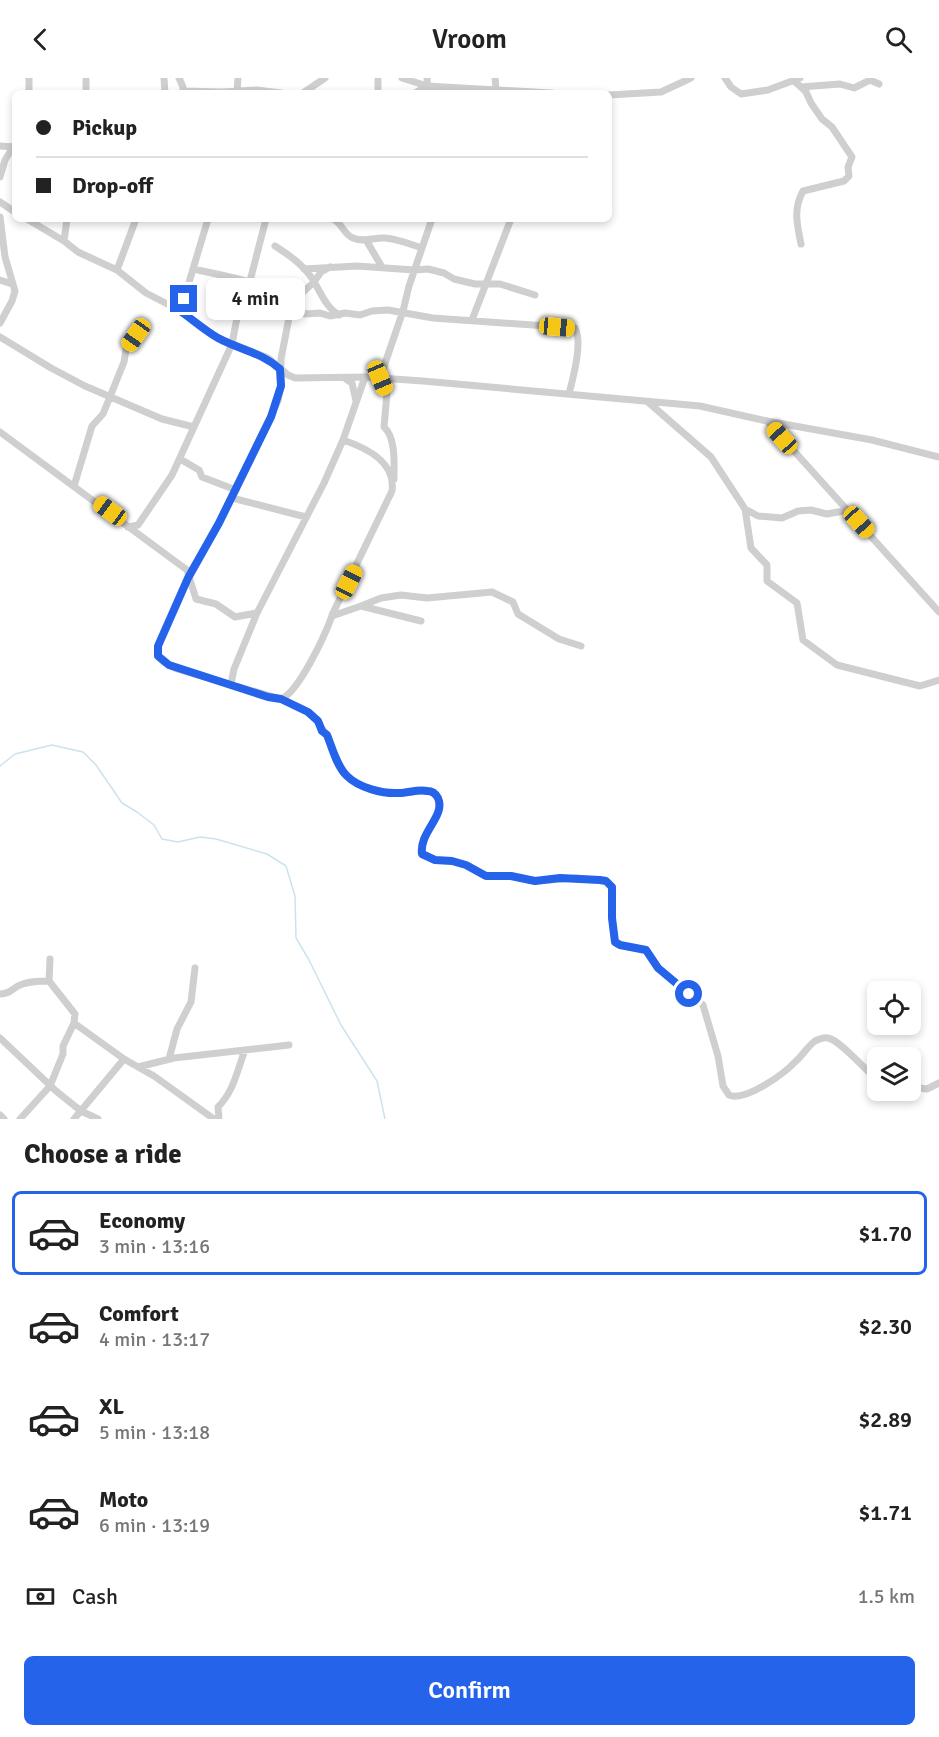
<!DOCTYPE html>
<meta charset="utf-8">
<style>
body{margin:0;font-family:Signika,sans-serif;background:#f6f6f6;color:#222;height:100vh;display:flex;flex-direction:column;font-size:22px;white-space:nowrap}
*{box-sizing:border-box;margin:0}
p{font-size:20px;color:#767676}
.icon{flex:none;width:33px;height:33px;fill:none;stroke:currentColor;stroke-width:2;stroke-linecap:round;stroke-linejoin:round}
.map{position:relative;height:1041px;overflow:hidden}
.drawer{display:flex;flex-direction:column;background:#fff;flex:1}
.drawer>*{flex:none}
.banner{position:absolute;left:12px;top:12px;width:600px;height:132px;border-radius:9px;box-shadow:0 3px 9px #0003;display:grid;align-content:center;height:132px;padding:0 24px;background:#fff}
.buttons{position:absolute;left:867px;top:903px;display:grid;gap:12px}
.buttons a{display:grid;place-items:center;width:54px;height:54px;border-radius:9px;background:#fff;box-shadow:0 3px 9px #0003;font-size:30px}
.end{position:absolute;width:27px;height:27px;margin:-14px;border:8px solid #2563eb;background:#fff;box-shadow:0 0 0 3px #fff}
.from{border-radius:50%}
.bubble{position:absolute;height:42px;border-radius:9px;background:#fff;box-shadow:0 3px 9px #0003;font-size:20px;font-weight:600;line-height:42px;text-align:center}
.car{position:absolute;width:18px;height:36px;margin:-18px -9px;border-radius:8px;box-shadow:0 0 4px 2px #0007;background:linear-gradient(#f5c518 24%,#345 0 40%,#f5c518 0 76%,#345 0 86%,#f5c518 0)}
.banner b{display:flex;align-items:center;gap:21px;height:57px;font-size:22px}
.banner b+b{border-top:2px solid #e0e0e0}
.banner i{width:15px;height:15px;background:#222}
ul{padding:0;list-style:none}
li{display:flex;align-items:center;gap:18px;height:84px;margin:0 12px 9px;padding:0 12px;border:3px solid transparent;border-radius:9px}
li div{flex:1}
li b{display:block;font-size:22px}
li em{font-style:normal;font-weight:600}
li.active{border-color:#2563eb}
li>.icon{width:54px;height:54px;stroke-width:1.5}
h2{padding:0 24px;font-size:27px;line-height:72px}
.pay{display:flex;align-items:center;gap:15px;height:66px;padding:0 24px;font-size:22px}
.pay p{margin-inline-start:auto}
.button{display:flex;gap:12px;margin-top:auto;padding:12px 24px}
.button a{flex:1;height:69px;border-radius:9px;background:#2563eb;color:#fff;font-size:24px;font-weight:600;line-height:69px;text-align:center}
header{display:flex;justify-content:space-between;align-items:center;height:78px;padding:0 24px;background:#fff;font-size:27px;font-weight:600}
.map>svg:first-child{display:block}
.lines{fill:none;stroke-linecap:round;stroke-linejoin:round}
.stream{stroke:#cce3ee;stroke-width:1.5}
.street{stroke:#cfcfcf;stroke-width:7}
.route{stroke:#2563eb;stroke-width:8}
</style>
<header><svg class="icon" aria-label="back" viewBox="0 0 24 24"><path d="M15 5l-7 7 7 7"/></svg>Vroom<svg class="icon" aria-label="search" viewBox="0 0 24 24"><circle cx="10" cy="10" r="6"/><path d="M15 15l6 6"/></svg></header>
<div class="map">
<svg width="939" height="1041" viewBox="0 0 939 1041">
<rect width="100%" height="100%" fill="#fff"/>
<g class="lines">
<path class="stream" d="M0,688l15,-12 37,-9 31,7 13,13 26,38 15,9 17,13 8,14 16,3 22,-5 16,2 51,15 19,12 9,30 1,42 13,22 32,65 36,56 8,38"/>
<path class="street" d="M29,0v15
M164,0l1,15
M179,0l4,9v5
M378,0v15
M402,0l25,8 125,7
M427,0l1,15
M495,0l1,11
M725,0l6,9 10,7 27,-4 32,-12
M794,3l7,6 39,-3 14,4 16,-8 9,4
M801,9l5,5 5,11 11,16 10,8 20,30 -4,10 1,9 -5,5 -41,10c-10,18 -6,33 -2,53
M183,13l39,1 35,-2 24,3
M86,15v-15
M237,15l1,-15
M303,15l22,-15
M415,15l12,-7
M609,17l52,-3 30,-14
M0,68l15,1
M0,99l5,-17 10,-16
M0,124l15,10
M0,139l5,40 10,34 -3,10 -12,22
M27,141l37,22 14,11 39,18 29,23 33,17 39,28 50,20 20,17 7,3 70,-1 58,4 277,25 67,15 105,19 67,17
M333,141c11,6 10,15 20,19 11,5 21,-1 32,0 13,1 25,6 37,10
M366,162l16,27
M64,163l3,-22
M275,168c14,9 27,18 36,31 9,13 14,30 28,38
M330,189l-9,5 -7,10 -22,20 -11,57v27l-3,15 -59,122 -31,55 -30,68c-3,14 8,18 19,23l104,30c18,-7 44,-64 51,-83l29,-10 60,15
M193,191c45,10 76,12 112,45l15,-1 10,3 15,-3 15,2 12,-4 16,-1 45,8 142,10c8,14 -2,50 -6,66
M304,191l53,-3 57,4 14,-1 16,4 10,6 21,5h25l35,11
M117,192l19,-51
M0,202l12,4
M250,203l16,-62
M179,232l5,-11 24,-80
M472,242l39,-101
M0,259l51,31 34,18 77,33 32,8
M346,301l6,4 4,18
M648,324l63,55 34,52 13,7 24,2 16,-7 13,-1 16,4 21,-4
M767,343l172,191
M0,354l187,138 9,29 20,5 19,13 22,-4
M180,381l19,11 3,7 34,13
M394,401c0,-16 2,-41 -10,-52l3,-34 -7,-15 23,-67 6,-25 23,-67
M74,408l18,-60 11,-12 21,-52 2,-13 10,-14
M232,420l74,19
M745,431l6,39 16,17v16l30,22 6,37 34,25 83,21 19,-6
M128,449l10,-2 34,-50 60,-131 12,-63
M361,528l20,-8 20,-3 26,3 65,-6 21,10 5,12 41,25 22,7
M332,537l60,-124c4,-29 -25,-43 -49,-51
M231,606l3,-15 23,-56 67,-130 19,-43 22,-63
M281,621c12,6 26,10 35,20 4,5 5,11 11,15 5,13 9,33 20,42 12,12 36,18 52,17 9,0 19,-3 28,-2 5,0 9,3 11,7 8,18 -19,34 -16,56l13,6 17,1 14,4 20,11h25l24,5 41,-3 30,3 6,6v31l3,24 5,3 26,5 12,18 45,37 15,51 5,30 6,9c16,7 55,-21 67,-34 7,-6 12,-15 19,-20 4,-2 9,-4 13,-3 12,2 38,33 50,42
M50,881l-1,22 26,33 -1,9 50,36 30,17 60,43
M0,916c9,0 11,-4 18,-8 9,-5 21,-5 31,-5
M0,960l56,53 25,20 17,8
M169,981l8,-30 14,-27 4,-34
M138,989l36,-9 115,-13
M910,1009l17,2 12,-6
M0,1037l4,4
M20,1041l30,-33 13,-32v-8l11,-23
M74,1041l50,-60
M219,1041l-1,-12c16,-16 19,-36 27,-57"/>
</g>
<g class="lines">
<path class="route" d="M184,221l-5,11c13,9 25,20 39,28 22,12 43,14 62,31l1,17 -10,31 -52,106 -31,55 -30,68v10l11,9 99,32 13,2 27,13 10,9 4,10 5,4c5,12 10,32 20,41 12,12 36,18 52,17 9,0 19,-4 28,-2 5,0 9,3 11,7 8,18 -19,34 -16,56l13,6 17,1 14,4 20,11h25l24,5 25,-3 40,2 6,1 6,6v31l3,24 5,3 26,5 12,18 31,26"/>
</g>
</svg>
<div class="buttons">
<a><svg class="icon" aria-label="locate" viewBox="0 0 24 24"><circle cx="12" cy="12" r="6"/><path d="M12 2v4M12 18v4M2 12h4M18 12h4"/></svg></a>
<a><svg class="icon" aria-label="layers" viewBox="0 0 24 24"><path d="M12 4l9 5-9 5-9-5zM3 14l9 5 9-5"/></svg></a>
</div>
<i class="end from" style="left:689px;top:916px"></i>
<i class="end" style="left:184px;top:221px"></i>
<div class="bubble" style="left:206px;top:200px;width:99px">4 min</div>
<i class="car" style="left:557px;top:249px;rotate:95deg"></i>
<i class="car" style="left:136px;top:257px;rotate:215deg"></i>
<i class="car" style="left:380px;top:300px;rotate:157deg"></i>
<i class="car" style="left:782px;top:360px;rotate:318deg"></i>
<i class="car" style="left:110px;top:433px;rotate:306deg"></i>
<i class="car" style="left:859px;top:444px;rotate:138deg"></i>
<i class="car" style="left:349px;top:504px;rotate:27deg"></i>
<div class="banner">
<b><i class="from"></i>Pickup</b>
<b><i></i>Drop-off</b>
</div>
</div>
<section class="drawer">
<h2>Choose a ride</h2>
<ul>
<li class="active"><svg class="icon" aria-label="car" viewBox="0 0 24 24"><path d="M5 17H2v-5l4-1 3-4h7l3 4 3 1v5h-3M9 17h6M6 11h13"/><circle cx="7" cy="17" r="2"/><circle cx="17" cy="17" r="2"/></svg><div><b>Economy</b><p>3 min · 13:16</p></div><em>$1.70</em></li>
<li><svg class="icon" aria-label="car" viewBox="0 0 24 24"><path d="M5 17H2v-5l4-1 3-4h7l3 4 3 1v5h-3M9 17h6M6 11h13"/><circle cx="7" cy="17" r="2"/><circle cx="17" cy="17" r="2"/></svg><div><b>Comfort</b><p>4 min · 13:17</p></div><em>$2.30</em></li>
<li><svg class="icon" aria-label="car" viewBox="0 0 24 24"><path d="M5 17H2v-5l4-1 3-4h7l3 4 3 1v5h-3M9 17h6M6 11h13"/><circle cx="7" cy="17" r="2"/><circle cx="17" cy="17" r="2"/></svg><div><b>XL</b><p>5 min · 13:18</p></div><em>$2.89</em></li>
<li><svg class="icon" aria-label="car" viewBox="0 0 24 24"><path d="M5 17H2v-5l4-1 3-4h7l3 4 3 1v5h-3M9 17h6M6 11h13"/><circle cx="7" cy="17" r="2"/><circle cx="17" cy="17" r="2"/></svg><div><b>Moto</b><p>6 min · 13:19</p></div><em>$1.71</em></li>
</ul>
<div class="pay"><svg class="icon" aria-label="cash" viewBox="0 0 24 24"><path d="M3 7h18v10H3z"/><circle cx="12" cy="12" r="2"/></svg>Cash<p>1.5 km</p></div>
<div class="button"><a>Confirm</a></div>
</section>
